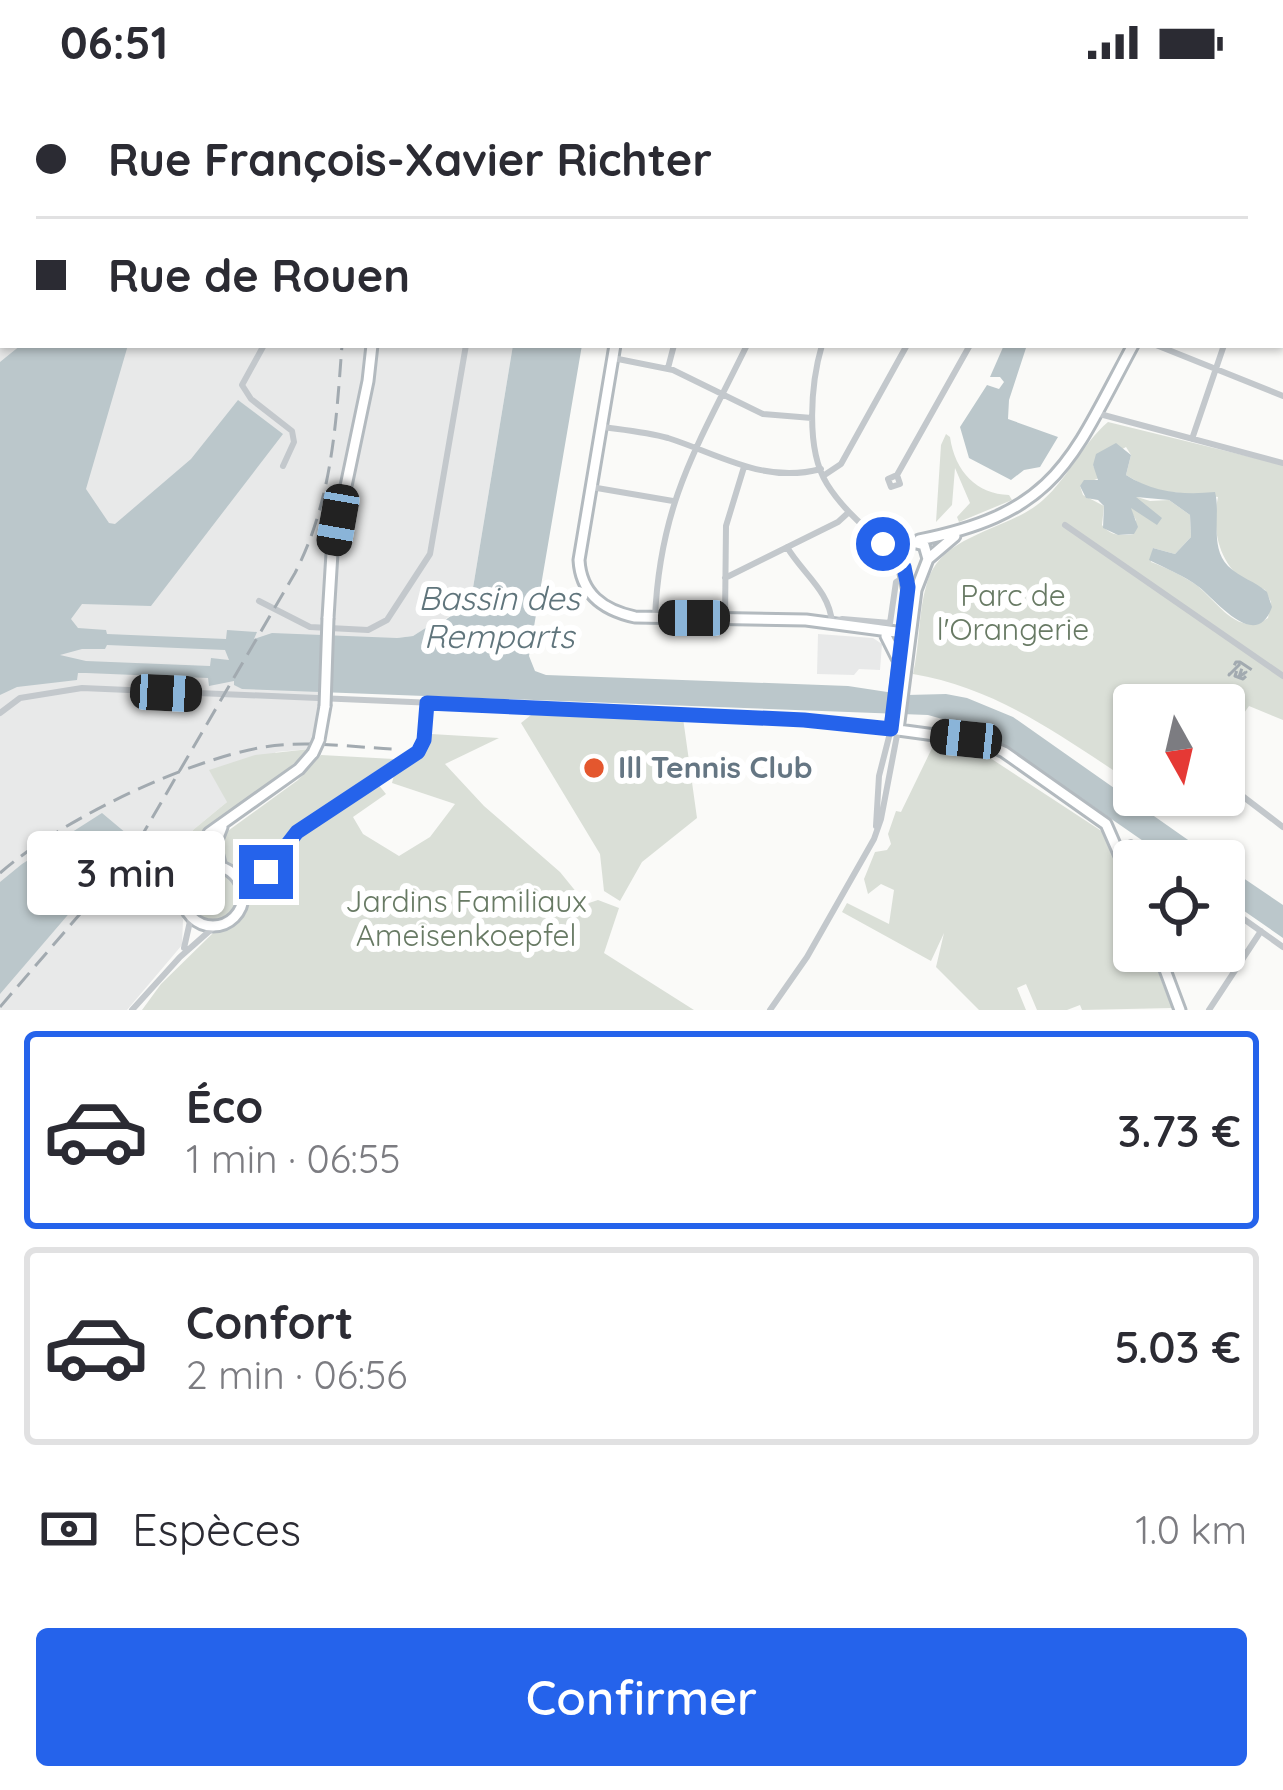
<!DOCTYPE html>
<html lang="fr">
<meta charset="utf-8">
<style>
body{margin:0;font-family:Quicksand,sans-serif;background:#f2f2f3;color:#2b2b33;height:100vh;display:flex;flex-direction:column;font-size:45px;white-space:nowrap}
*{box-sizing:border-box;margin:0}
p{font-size:39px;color:#7c7c81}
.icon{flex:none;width:66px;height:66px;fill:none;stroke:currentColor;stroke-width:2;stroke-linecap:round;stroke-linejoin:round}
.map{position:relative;height:926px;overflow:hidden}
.drawer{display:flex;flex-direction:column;background:#fff;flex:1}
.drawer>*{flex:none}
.banner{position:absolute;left:0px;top:0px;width:1284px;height:264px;box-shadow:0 3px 9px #0004;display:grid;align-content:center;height:264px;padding:0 36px;background:#fff}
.needle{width:78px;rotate:172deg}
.fabs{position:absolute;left:1113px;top:600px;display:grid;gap:24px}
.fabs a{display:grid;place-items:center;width:132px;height:132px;border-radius:12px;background:#fff;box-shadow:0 3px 9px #0004;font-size:60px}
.end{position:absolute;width:54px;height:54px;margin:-27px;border:15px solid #2563eb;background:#fff;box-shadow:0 0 0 6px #fff}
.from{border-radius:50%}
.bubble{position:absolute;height:84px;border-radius:12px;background:#fff;box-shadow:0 3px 9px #0004;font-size:39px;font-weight:600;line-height:84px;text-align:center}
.car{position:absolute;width:36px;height:72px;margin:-36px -18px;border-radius:15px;box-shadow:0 0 9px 3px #0007;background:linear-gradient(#222 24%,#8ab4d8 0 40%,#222 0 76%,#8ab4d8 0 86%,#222 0)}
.banner b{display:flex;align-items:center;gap:42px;height:114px;font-size:45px}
.banner b+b{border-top:3px solid #e1e1e2}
.banner i{width:30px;height:30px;background:#2b2b33}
ul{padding:21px 0 0;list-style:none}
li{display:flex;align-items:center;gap:36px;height:198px;margin:0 24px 18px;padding:0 12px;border:6px solid #e1e1e2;border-radius:12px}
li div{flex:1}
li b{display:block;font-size:45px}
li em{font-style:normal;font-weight:600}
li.on{border-color:#2563eb}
li>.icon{width:108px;height:108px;stroke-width:1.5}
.pay{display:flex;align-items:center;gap:30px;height:132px;padding:0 36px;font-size:45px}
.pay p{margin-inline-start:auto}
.action{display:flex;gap:24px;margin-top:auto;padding:24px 36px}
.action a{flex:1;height:138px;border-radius:12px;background:#2563eb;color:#fff;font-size:48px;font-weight:600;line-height:138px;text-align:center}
.status{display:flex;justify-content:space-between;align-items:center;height:84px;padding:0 60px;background:#fff;direction:ltr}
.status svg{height:33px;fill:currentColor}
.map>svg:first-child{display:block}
.built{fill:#e8e9e9}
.green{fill:#dadfd7;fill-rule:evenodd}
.water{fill:#bbc7cb;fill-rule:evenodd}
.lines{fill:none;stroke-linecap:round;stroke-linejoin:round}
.secondary-casing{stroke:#b3babf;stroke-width:15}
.street{stroke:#c3c8cc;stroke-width:6}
.secondary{stroke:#fff;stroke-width:9}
.rail{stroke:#a2aab0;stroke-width:3;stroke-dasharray:18 9;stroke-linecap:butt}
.secondary-bridge-casing{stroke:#b3babf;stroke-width:15;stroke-linecap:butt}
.secondary-bridge{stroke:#fff;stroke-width:9}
.route{stroke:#2563eb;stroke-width:15}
.poi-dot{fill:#e4572e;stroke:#fff;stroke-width:4.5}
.labels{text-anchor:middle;stroke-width:12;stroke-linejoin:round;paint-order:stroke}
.park-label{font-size:30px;fill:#687a64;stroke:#fff}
.poi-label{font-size:30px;font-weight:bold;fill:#657683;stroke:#fff;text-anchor:start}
.water-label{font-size:33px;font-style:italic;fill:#60757c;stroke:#fff}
</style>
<div class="status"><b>06:51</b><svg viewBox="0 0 49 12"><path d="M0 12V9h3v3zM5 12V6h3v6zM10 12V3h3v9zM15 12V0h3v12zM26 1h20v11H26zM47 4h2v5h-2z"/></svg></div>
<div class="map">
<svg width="1283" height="926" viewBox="0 0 1283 926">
<rect width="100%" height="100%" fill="#fafaf8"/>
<path class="built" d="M0,0h573l-570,3v258h510l-41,249 -7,11 -25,18 -2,-3 -25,16 -16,2 -78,54v30l-9,27 -34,3 -49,50 -34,28 -3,12 -24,24 -7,17 7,11 10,5 7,21 -1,25 -55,65h-127z
M818,550l55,4 9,6 -2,26 -21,-1 -5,6 -37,-1z"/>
<path class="green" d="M1108,338l175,43v255l-34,-14 -7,10 -34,-24 -10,13h-64v79c-70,-46 -136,-96 -221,-110 7,-30 5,-62 14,-91 14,-50 82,-52 116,-83 26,-23 40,-57 65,-78zM1126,363l5,8 -5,20 26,15 66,7c-7,32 1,68 29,85 6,4 13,4 18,8l6,12 -3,16c-31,21 -51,-18 -73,-34 -12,-8 -30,-17 -44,-22l2,-14 22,6 16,-17 -1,-22 -21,-15 -19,1 -16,-5 -5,12 7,12 -2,14c-12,2 -24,2 -32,-9l2,-19 -21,-11 -3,-9 19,-8 -6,-13z
M946,350l4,3c5,35 27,57 59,58l3,5 -53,22 -2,-5 13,-14 -15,-35 -3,37 -16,17 5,-77z
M531,631l152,3 14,100 -55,44 -22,39 -16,-10 -4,-37 -79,-131z
M431,650l68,4 -54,26 39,42 76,66 26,32 12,-4 21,8 -15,45 90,57h-552l19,-26 52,-51 26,-13 12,-27 24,-20 22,-35 15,-14 66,-40 8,10 -33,23 10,17 36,22 31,-19 25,-33 -63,-21 2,-8 20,-15z
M934,660l44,6 125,82 31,75v44h16l22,57 -90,2 -2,-5 -13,5h-30l-11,-26 -9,4 9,22h-47l-43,-43 8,-34 -13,28 -89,-49 5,-9 42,21 5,-34 -13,-6 -13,10 -4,-15 11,-27 12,-2 4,-6 -3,-10 8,-23 5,1z
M310,665l-40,36 -65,45 -7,30 -18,25 -8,-1 -4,-5 21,-28 4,-21 34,-28 -18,-32 46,-15z
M321,671l73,4 -94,64 -40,48 -17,2 -19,-12 -5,-20 6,-8 73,-53z
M188 811a26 26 0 1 1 52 0a26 26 0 1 1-52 0Z"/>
<path class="water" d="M21,261h107l-42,144 23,34 6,1 76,-65 47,-59 45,34 -132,172 -69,-2 -11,15 7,9 28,2 1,4 119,5 1,-9 30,2 -3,7 18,-6 125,5 16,-2 25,-16 3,3 24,-17 7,-12 41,-249h69l-53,311 6,15 11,4 302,11 59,9 39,-1 21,4 46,19 205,144h-46l-163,-113 -42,-22 -39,-11 -686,-26 -8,-4v-4l-25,5 -1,-8 -122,-5h-8l-1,7 -60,7 -17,8v-333zM107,561l118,5 4,10 -18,-2 -1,8 -124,-5 -26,-6 22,-6h23z
M1004,261h23l-18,55 -1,19 50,18 -18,30 -16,3 -13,10 -42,-22 -9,-31 27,-42 12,4 5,-7 -4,-5h-10z
M1116,359l15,12 -5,20c28,18 58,20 89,17 6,21 -6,55 13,74 12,12 27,15 39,26l5,15c-16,45 -55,-6 -73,-20 -14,-11 -34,-19 -50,-27l4,-12 22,6 16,-17 -1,-22 -21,-15 -33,-3 26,21 -5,7 -26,-17 7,19 -4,7 -16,1 -15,-7 1,-22 -6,-6 -12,-2 -6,-12 4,-6h14l-5,-15 3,-11z
M102,729l31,26 -133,155v-112l22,-18z
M1224,781l59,40v33l-59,-41z"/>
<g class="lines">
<g class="secondary-casing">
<path id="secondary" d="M332,0v3
M678,3l1,-3
M1265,3l2,-3
M1280,3l1,-3
M615,261l-36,215c2,34 24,50 56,57l171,3 98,13
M919,456c139,-28 152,-80 214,-195
M928,475l27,-23
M328,534l4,-65 36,-172 4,-36
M886,552l11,22
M891,645l17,-137 -9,-42 10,-9 15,4 4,14 -12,31 -18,140 81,11 25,11 102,72 28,64
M319,656l6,-34
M183 812a30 30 0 1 1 60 0a30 30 0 1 1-60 0Z
M221,783l-6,-22 7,-18
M198,784l11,-35 90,-64 14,-16
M1158,867l22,59"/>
</g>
<path class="street" d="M741,0l8,3
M983,0l10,3
M1145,0l4,3
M46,3l3,-3
M434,3l1,-3
M523,3l2,-3
M863,3l5,-3
M966,3l1,-3
M1077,3l4,-3
M1281,98l2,1
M1281,171l2,1
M1281,187h2
M1281,246h2
M264,261l-22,40 9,14 41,32 2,11 -11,24
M822,261c-11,37 -17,104 5,139 18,29 47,51 72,75
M1156,261l127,51
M613,274l60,12 90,44 49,4
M668,284l6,-23
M1096,329l187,50
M603,343c22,3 44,5 65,11 53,17 96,46 153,31
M1192,355l32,-94
M897,391l3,9 -9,3 -3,-8 9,-4 73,-130
M823,392l18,-12 66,-119
M591,403l82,14
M1065,441l218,151
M866,443l43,14
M787,463c15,26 43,44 45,76l10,-4 48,4 6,-41 10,-6
M725,494l113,-56 11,-10
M259,517l51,26 58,3 19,-10 43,-66 36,-209
M655,534c5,-116 43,-173 92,-273
M725,534l1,-92 18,-59
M0,629l20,-15 62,-10 588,25 134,7 94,10 -17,89 -7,20 -67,118 -37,53
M1224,698l59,45
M876,742l3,-50 12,-47
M1117,763l14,-5 29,19
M236,792h18l14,-6
M164,796l19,-25 -2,-12
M164,796l1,11 18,8
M165,799l8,7 11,-2
M244,811l21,-19 15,-26 17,-18 121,-81 6,-11 3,-37
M1224,821l59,42
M184,864l7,-31
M132,926l48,-53 34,-30
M1209,926l52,-79"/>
<use href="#secondary" class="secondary"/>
<path class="rail" d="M303,0l1,3
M196,3l1,-3
M270,3l2,-3
M1236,578h4l12,8 -9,9 -8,-3 3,-9 4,1 -3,9 7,-5 -6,-8 -11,11z
M0,789c59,-52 186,-113 264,-126 42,-7 87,0 129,2
M0,923l104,-121 37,-49 154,-264c37,-72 41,-148 47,-228"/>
<g class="secondary-bridge-casing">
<path id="secondary-bridge" d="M325,622l3,-88
M313,669l6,-13"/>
</g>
<use href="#secondary-bridge" class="secondary-bridge"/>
</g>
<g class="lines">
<path class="route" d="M266,788l31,-40 121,-80 6,-12 3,-37 377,17 87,9 17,-142 -4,-20 -21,-23"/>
</g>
<circle class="poi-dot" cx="594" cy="684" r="12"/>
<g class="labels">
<g class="park-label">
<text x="1013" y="522">Parc de<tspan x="1013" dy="34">l'Orangerie</tspan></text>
<text x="466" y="828">Jardins Familiaux<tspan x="466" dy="34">Ameisenkoepfel</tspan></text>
</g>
<g class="poi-label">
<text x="618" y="694">Ill Tennis Club</text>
</g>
<g class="water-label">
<text x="499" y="526">Bassin des<tspan x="499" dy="38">Remparts</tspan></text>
</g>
</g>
</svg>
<div class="fabs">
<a><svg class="needle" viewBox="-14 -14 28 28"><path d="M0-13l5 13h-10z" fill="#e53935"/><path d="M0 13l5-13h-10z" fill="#7c7c81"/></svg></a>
<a><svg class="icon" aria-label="locate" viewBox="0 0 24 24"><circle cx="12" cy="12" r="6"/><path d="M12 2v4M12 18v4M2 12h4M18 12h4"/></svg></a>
</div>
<i class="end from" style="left:883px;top:460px"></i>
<i class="end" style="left:266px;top:788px"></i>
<div class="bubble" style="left:27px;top:747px;width:198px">3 min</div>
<i class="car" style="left:338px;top:436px;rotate:190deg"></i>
<i class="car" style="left:694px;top:534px;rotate:270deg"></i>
<i class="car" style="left:166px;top:609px;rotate:93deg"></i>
<i class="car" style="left:966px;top:655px;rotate:276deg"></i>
<div class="banner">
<b><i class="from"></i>Rue François-Xavier Richter</b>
<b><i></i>Rue de Rouen</b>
</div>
</div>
<section class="drawer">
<ul>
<li class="on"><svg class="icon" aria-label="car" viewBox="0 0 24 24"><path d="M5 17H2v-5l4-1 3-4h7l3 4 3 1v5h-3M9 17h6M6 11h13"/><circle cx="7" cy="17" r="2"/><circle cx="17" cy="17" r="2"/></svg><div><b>Éco</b><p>1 min · 06:55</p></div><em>3.73 €</em></li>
<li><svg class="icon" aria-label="car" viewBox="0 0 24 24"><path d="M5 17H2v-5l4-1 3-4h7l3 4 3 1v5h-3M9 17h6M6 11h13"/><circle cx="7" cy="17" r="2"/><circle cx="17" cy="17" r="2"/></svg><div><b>Confort</b><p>2 min · 06:56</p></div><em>5.03 €</em></li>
</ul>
<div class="pay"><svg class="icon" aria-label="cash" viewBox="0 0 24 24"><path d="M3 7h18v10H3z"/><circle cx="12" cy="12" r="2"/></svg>Espèces<p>1.0 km</p></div>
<div class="action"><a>Confirmer</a></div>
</section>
